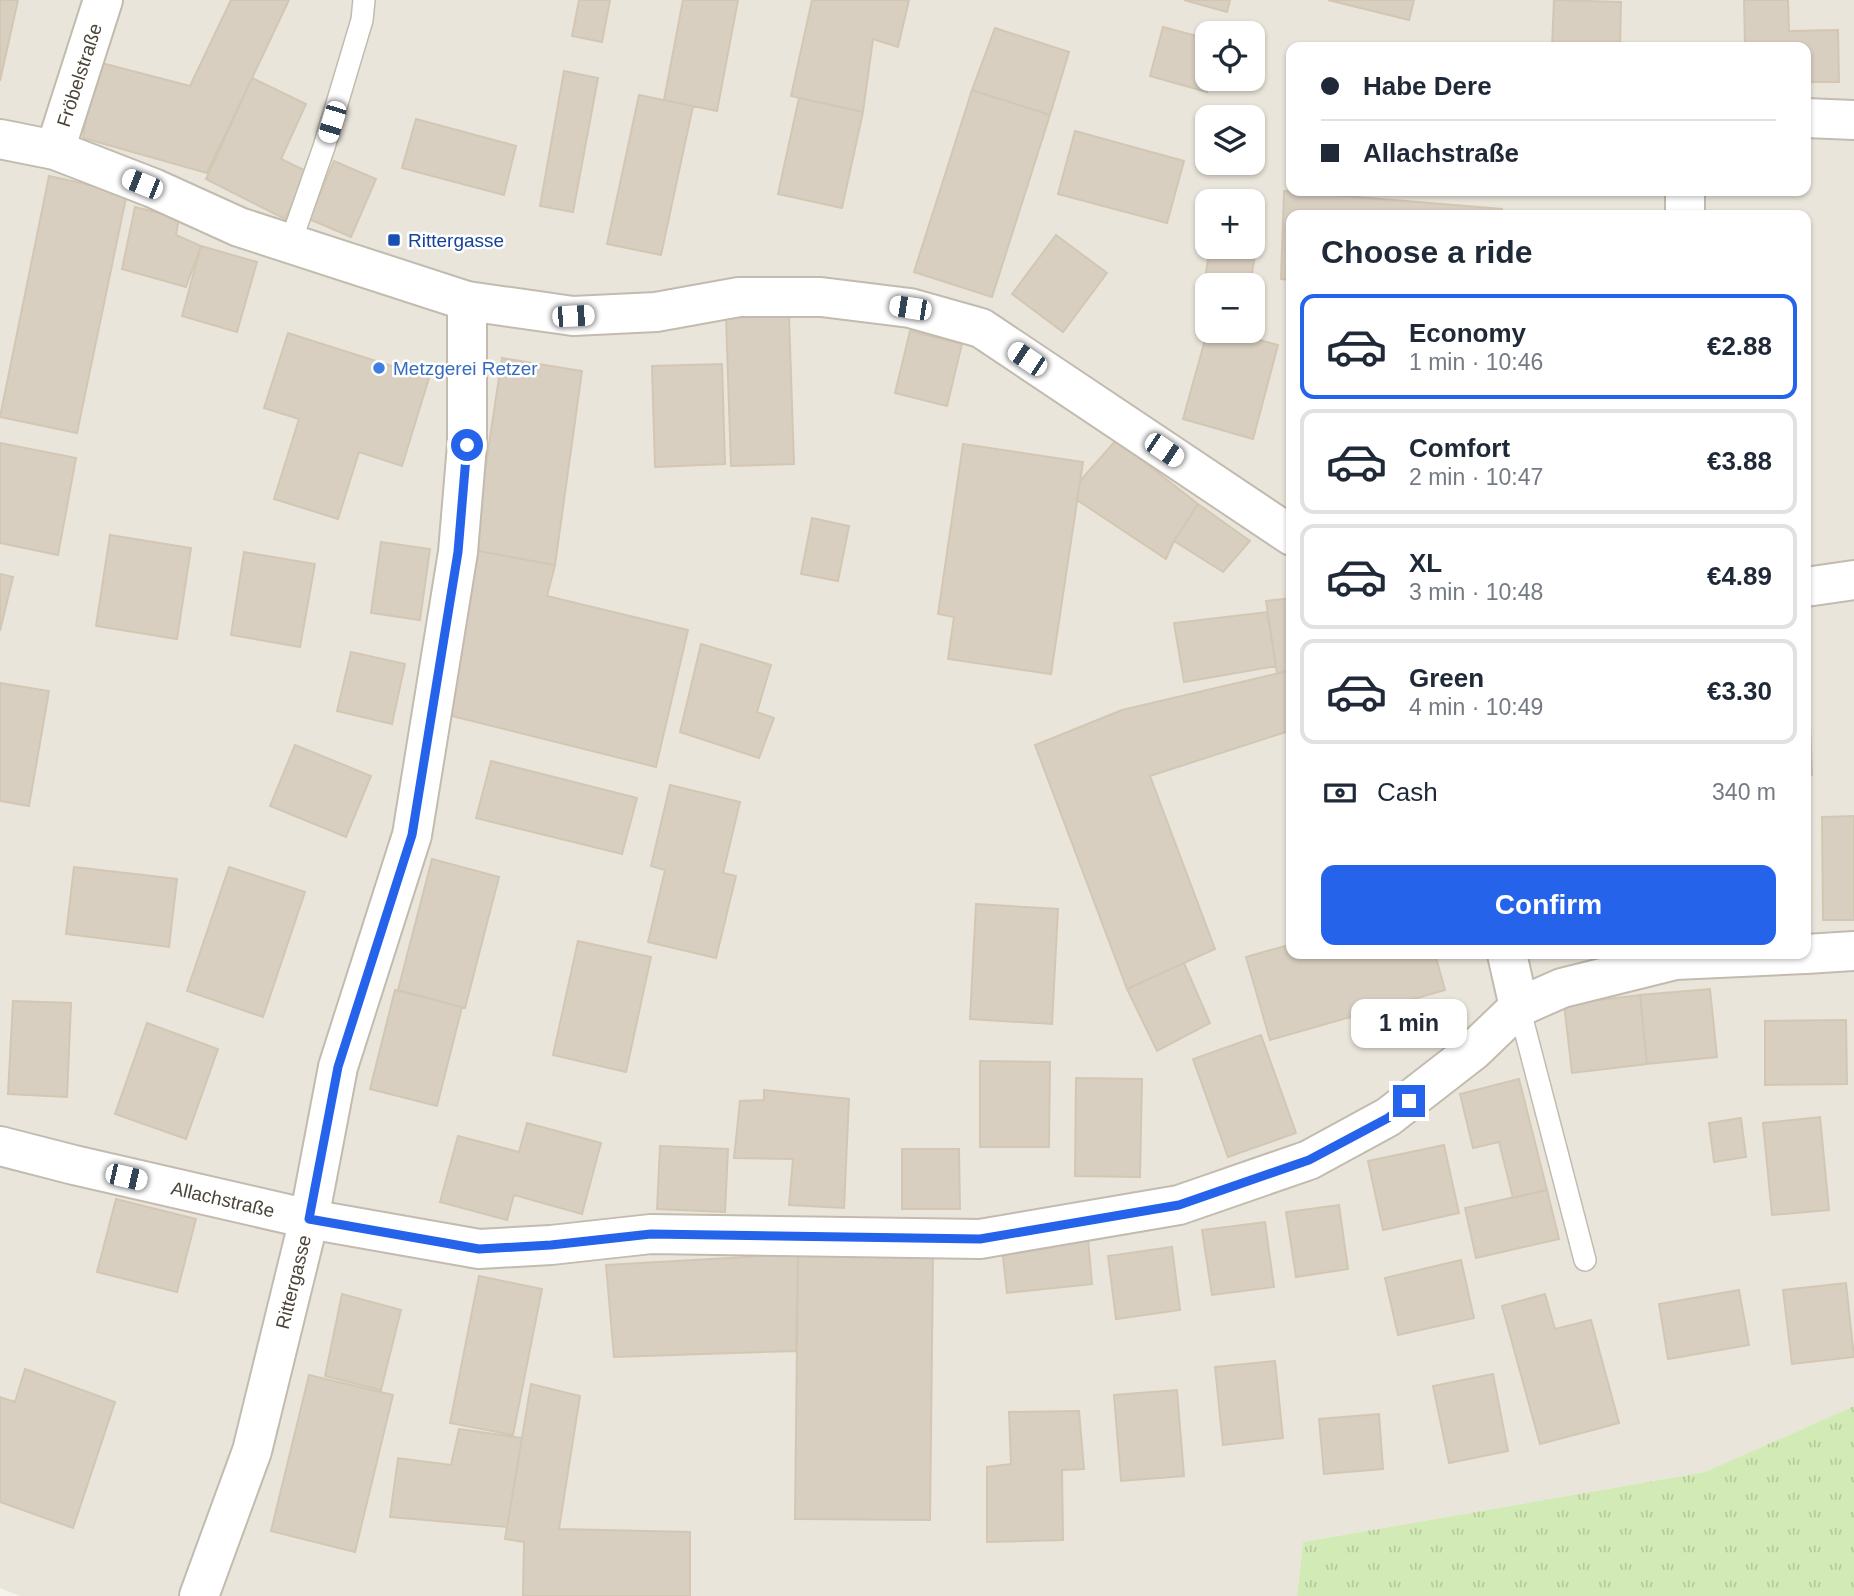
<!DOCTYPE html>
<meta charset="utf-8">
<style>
body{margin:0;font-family:Helvetica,sans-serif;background:#f6f6f7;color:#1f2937;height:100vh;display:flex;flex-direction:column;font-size:26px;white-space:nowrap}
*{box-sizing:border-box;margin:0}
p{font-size:23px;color:#747a83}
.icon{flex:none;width:38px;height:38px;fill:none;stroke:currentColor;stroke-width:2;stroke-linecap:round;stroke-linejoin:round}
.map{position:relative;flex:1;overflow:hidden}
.drawer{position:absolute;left:1286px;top:210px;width:525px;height:749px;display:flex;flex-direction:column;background:#fff;border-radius:14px;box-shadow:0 2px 5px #0004}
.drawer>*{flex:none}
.guide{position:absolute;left:1286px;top:42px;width:525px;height:154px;border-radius:14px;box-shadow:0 2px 5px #0004;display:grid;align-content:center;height:154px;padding:0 35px;background:#fff}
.controls{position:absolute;left:1195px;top:21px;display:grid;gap:14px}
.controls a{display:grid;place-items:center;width:70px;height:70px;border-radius:14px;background:#fff;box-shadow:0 2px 5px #0004;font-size:35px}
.end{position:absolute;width:32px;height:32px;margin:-16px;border:9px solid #2563eb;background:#fff;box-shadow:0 0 0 4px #fff}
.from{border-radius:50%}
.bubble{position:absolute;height:49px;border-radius:14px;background:#fff;box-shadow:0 2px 5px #0004;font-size:23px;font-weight:700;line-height:49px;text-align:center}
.car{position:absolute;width:21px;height:42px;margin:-21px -10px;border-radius:9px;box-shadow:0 0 5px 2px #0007;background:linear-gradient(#fff 24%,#345 0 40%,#fff 0 76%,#345 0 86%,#fff 0)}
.guide b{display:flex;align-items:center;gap:24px;height:66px;font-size:26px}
.guide b+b{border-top:2px solid #e0e1e3}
.guide i{width:18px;height:18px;background:#1f2937}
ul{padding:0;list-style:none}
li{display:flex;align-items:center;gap:21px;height:105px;margin:0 14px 10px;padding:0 21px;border:4px solid #e0e1e3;border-radius:14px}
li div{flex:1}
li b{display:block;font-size:26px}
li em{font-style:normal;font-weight:700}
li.selected{border-color:#2563eb}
li>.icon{width:63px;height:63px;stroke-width:1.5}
h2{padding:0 35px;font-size:32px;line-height:84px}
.pay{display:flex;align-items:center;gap:18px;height:77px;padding:0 35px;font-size:26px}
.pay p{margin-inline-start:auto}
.action{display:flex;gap:14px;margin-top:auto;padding:14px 35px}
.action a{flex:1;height:80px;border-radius:14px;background:#2563eb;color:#fff;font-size:28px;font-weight:700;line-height:80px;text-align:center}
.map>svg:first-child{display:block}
.residential{fill:#eae5da;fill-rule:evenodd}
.grass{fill:url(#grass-tufts)}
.building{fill:#d8cfc1;stroke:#d3c7b4;stroke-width:2}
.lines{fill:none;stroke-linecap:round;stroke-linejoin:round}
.service-casing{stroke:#c2bbae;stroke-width:24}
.minor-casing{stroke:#c2bbae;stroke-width:42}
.tertiary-casing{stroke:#c2bbae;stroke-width:42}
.service{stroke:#fff;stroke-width:21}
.minor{stroke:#fff;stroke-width:38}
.tertiary{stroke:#fff;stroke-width:38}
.route{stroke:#2563eb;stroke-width:9}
.transit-dot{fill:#1a4fb4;stroke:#fff;stroke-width:2.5}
.shop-dot{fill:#3f7fe0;stroke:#fff;stroke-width:2.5}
.labels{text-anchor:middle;stroke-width:5;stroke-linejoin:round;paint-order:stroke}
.street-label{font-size:19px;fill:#4b4439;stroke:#fff}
.transit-label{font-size:19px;fill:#164399;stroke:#fff;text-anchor:start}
.shop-label{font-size:19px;fill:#366cbe;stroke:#fff;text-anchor:start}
</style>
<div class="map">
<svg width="1854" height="1596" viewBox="0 0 1854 1596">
<defs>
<pattern id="grass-tufts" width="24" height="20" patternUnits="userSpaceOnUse" patternTransform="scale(1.75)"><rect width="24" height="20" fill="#d2eab5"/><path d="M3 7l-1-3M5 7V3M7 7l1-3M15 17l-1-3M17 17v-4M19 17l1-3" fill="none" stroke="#b6ca9c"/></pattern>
</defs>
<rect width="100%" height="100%" fill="#f6f3ec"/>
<path class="residential" d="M0,0h1854v1406l-149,66 -402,70 -6,54h-1277l-20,-8zM1208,33h45v46h-45zM1292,47h514v144h-514zM1208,117h45v46h-45zM1208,201h45v46h-45zM1292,215h514v739h-514zM1208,285h45v46h-45z"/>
<path class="grass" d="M1854,1406v190h-557l6,-54 402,-70z"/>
<path class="building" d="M0,0h18l-18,81z
M231,0h58l-82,173 -124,-35 11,-77 96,25z
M579,0h31l-8,42 -30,-6z
M683,0h55l-21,111 -53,-11z
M812,0h97l-11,47 -25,-8 -10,73 -72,-16z
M1184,0h46l-3,12z
M1328,0h86l-5,20z
M1554,0l67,2 -1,45h-68z
M1744,0h44l1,31 49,-1 1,52h-33v-35h-61z
M1163,27l45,12v40h3l-4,13 -57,-16z
M995,28l74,24 -19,63 -78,-25z
M564,71l34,7 -25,134 -33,-6z
M252,78l54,26 -25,55 27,13 -23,47 -79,-40z
M972,90l78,25 -58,182 -78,-25z
M639,95l54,11 -32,149 -54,-11z
M799,98l64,14 -21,96 -64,-14z
M416,119l100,27 -12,49 -102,-27z
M1075,131l109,30 -17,62 -109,-29z
M334,161l42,18 -25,58 -42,-18z
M49,176l78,17 -50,240 -77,-16z
M1284,191l218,18v6h-210v65l-11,-1z
M135,207l44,11 -3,17 25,11 -15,41 -64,-18z
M1056,235l51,38 -44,59 -51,-38z
M201,246l56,16 -20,70 -55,-16z
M1210,247l46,2 -6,36h-42v27l-8,-1z
M789,316l5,148 -63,2 -5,-148z
M1208,329v2h18l52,14 -25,94 -70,-20z
M910,331l52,13 -15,62 -52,-13z
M288,333l141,45 -27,88 -43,-14 -21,67 -64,-20 25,-80 -35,-11z
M502,358l80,13 -27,194 -82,-15z
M722,364l3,100 -70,3 -3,-101z
M1116,440l82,64 -24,37 -8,18 -89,-59 3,-19z
M0,443l76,15 -18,97 -58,-12z
M963,444l120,18 -32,212 -103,-15 6,-42 -16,-3z
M1198,504l52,37 -27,31 -49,-31z
M812,518l37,8 -11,55 -37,-7z
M110,535l81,13 -14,91 -81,-13z
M381,542l49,7 -10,71 -49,-7z
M473,550l82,15 -8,31 141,34 -32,137 -212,-53z
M244,552l71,12 -15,83 -69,-12z
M0,574l13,3 -13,54z
M1292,598v72l-15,3 -11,-72z
M1267,612l9,54 -92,16 -10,-59z
M701,644l70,21 -14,47 17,6 -15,40 -79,-26z
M351,652l54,12 -13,60 -55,-13z
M1292,670v60l-142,46 65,173 -88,40 -92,-244 87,-35z
M0,683l49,8 -20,115 -29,-5z
M1809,699l3,76h-6v-75z
M295,745l76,31 -25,61 -76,-31z
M491,761l146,37 -15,56 -146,-36z
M670,785l70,17 -17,71 13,3 -20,82 -68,-16 17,-72 -14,-4z
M1854,816v104h-31l-1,-103z
M432,859l67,18 -34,131 -67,-18z
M74,867l103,12 -8,68 -103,-13z
M229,867l76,25 -42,125 -76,-26z
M976,904l82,5 -6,115 -82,-5z
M578,941l73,16 -25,115 -73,-17z
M1292,944v10h143l10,36 -175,50 -24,-83z
M1184,963l26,60 -53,28 -30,-62z
M1710,989l7,68 -70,7 -7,-69z
M395,990l67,17 -25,99 -67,-17z
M1640,995l7,69 -75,9 -8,-69z
M13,1001l58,2 -4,94 -59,-3z
M1846,1020l1,64 -82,1v-64z
M147,1023l71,26 -32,90 -71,-25z
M1261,1035l35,98 -68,24 -35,-98z
M980,1061l70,1 -1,85h-69z
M1076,1078l66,1 -2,98 -65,-1z
M1519,1079l28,111 -34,8 -14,-56 -26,6 -13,-54z
M764,1090l85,9 -5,109 -55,-3 4,-46 -59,-1 6,-57 24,-1z
M1820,1117l9,93 -57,5 -9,-92z
M1741,1118l5,39 -32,5 -5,-39z
M527,1123l74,20 -19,71 -68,-19 -7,25 -67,-18 18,-66 61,16z
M1444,1145l15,68 -76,17 -15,-69z
M660,1146l68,3 -3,63 -68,-3z
M902,1149h57l1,60h-58z
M1547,1190l12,49 -83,19 -11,-50z
M116,1199l80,20 -19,73 -80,-20z
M1339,1205l9,64 -52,8 -10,-65z
M1265,1222l9,65 -62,8 -10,-65z
M1088,1239l4,45 -85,9 -5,-45z
M1172,1247l8,63 -64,9 -8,-63z
M798,1254l-2,97 -182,6 -8,-92z
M798,1254l135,2 -3,264 -135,-1z
M1461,1260l13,58 -76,17 -13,-57z
M479,1276l63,13 -29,146 -63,-12z
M1846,1283l8,74 -62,7 -9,-74z
M1739,1290l10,55 -81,14 -9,-55z
M342,1294l59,16 -20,80 -56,-14z
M1545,1294l10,35 36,-9 28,103 -79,21 -38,-138z
M1275,1361l8,77 -60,7 -8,-78z
M25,1369l90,33 -42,126 -73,-26v-105l15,5z
M1493,1374l15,77 -59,12 -16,-77z
M309,1375l84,20 -38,157 -84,-21z
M531,1384l49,12 -21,133 131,3v64h-167l1,-54 -19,-3z
M1177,1390l7,86 -63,5 -7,-86z
M1079,1411l5,58 -22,1 1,70 -76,2v-75l24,-3 -2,-52z
M1379,1414l4,55 -59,5 -5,-55z
M459,1429l63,9 -15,89 -117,-10 8,-59 53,7z"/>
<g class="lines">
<g class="service-casing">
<path id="service" d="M290,244l34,-97 38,-127 2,-20
M1519,1007l66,253"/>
</g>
<g class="minor-casing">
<path id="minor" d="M1806,118l48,2
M55,150l48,-150
M1685,215v-24
M1507,954l12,53
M1806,954l48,-3
M0,1146l74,19 235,54 170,30 72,-4 100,-11 329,5 199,-34 130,-45 79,-43 85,-66 46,-44 43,-19 113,-28 129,-6
M199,1596l53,-145 57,-232 29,-152 74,-232 46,-283 9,-107v-144"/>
</g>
<g class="tertiary-casing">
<path id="tertiary" d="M0,139l55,11 98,38 86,39 228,74 106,15 83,-4 83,-15h82l89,11 71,20 311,208
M1806,587l48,-7"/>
</g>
<use href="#service" class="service"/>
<use href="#minor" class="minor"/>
<use href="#tertiary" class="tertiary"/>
</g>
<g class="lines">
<path class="route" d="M467,445l-9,107 -46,283 -74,232 -29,152 170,30 72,-4 100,-11 329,5 199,-34 130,-45 79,-42 21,-17"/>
</g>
<rect class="transit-dot" x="387" y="233" width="14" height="14" rx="3.5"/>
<circle class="shop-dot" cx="379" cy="368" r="7"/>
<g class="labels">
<g class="street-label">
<text transform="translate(79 75) rotate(-72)" y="7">Fröbelstraße</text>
<text transform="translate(223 1199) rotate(13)" y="7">Allachstraße</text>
<text transform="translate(293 1282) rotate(-76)" y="7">Rittergasse</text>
</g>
<g class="transit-label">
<text x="408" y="247">Rittergasse</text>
</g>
<g class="shop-label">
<text x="393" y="375">Metzgerei Retzer</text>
</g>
</g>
</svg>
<div class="controls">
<a><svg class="icon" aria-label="locate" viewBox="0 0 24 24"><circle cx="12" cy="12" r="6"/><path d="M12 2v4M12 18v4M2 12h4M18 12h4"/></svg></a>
<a><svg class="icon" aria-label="layers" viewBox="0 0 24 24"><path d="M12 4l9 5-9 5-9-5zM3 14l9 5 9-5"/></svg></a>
<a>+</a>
<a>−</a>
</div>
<i class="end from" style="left:467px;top:445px"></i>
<i class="end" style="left:1409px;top:1101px"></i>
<div class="bubble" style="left:1351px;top:999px;width:116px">1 min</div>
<i class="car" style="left:332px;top:122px;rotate:197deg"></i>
<i class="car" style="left:142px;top:184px;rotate:292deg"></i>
<i class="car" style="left:910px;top:308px;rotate:279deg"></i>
<i class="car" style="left:573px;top:316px;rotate:87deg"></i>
<i class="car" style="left:1027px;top:359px;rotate:304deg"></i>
<i class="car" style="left:1164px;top:450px;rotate:124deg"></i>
<i class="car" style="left:126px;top:1177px;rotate:103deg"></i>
<div class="guide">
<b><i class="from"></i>Habe Dere</b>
<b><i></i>Allachstraße</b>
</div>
<section class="drawer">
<h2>Choose a ride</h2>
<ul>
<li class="selected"><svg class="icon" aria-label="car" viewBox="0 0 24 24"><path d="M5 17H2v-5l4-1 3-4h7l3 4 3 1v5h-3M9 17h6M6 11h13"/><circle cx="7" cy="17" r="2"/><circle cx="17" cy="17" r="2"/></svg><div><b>Economy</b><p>1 min · 10:46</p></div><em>€2.88</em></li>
<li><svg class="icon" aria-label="car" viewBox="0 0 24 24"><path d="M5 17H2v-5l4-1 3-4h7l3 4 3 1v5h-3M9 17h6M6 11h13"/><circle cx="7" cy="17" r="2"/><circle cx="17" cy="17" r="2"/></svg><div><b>Comfort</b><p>2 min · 10:47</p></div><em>€3.88</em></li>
<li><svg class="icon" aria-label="car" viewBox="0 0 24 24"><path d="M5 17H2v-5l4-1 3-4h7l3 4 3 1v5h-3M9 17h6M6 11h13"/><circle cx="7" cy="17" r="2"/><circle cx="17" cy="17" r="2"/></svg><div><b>XL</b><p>3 min · 10:48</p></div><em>€4.89</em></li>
<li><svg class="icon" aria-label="car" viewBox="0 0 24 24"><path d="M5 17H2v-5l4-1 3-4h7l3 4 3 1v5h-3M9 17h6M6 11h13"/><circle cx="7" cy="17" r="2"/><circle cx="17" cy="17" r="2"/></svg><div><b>Green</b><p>4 min · 10:49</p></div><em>€3.30</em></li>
</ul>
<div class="pay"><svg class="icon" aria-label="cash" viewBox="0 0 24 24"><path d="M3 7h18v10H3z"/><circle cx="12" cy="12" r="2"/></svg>Cash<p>340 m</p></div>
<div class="action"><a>Confirm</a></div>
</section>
</div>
